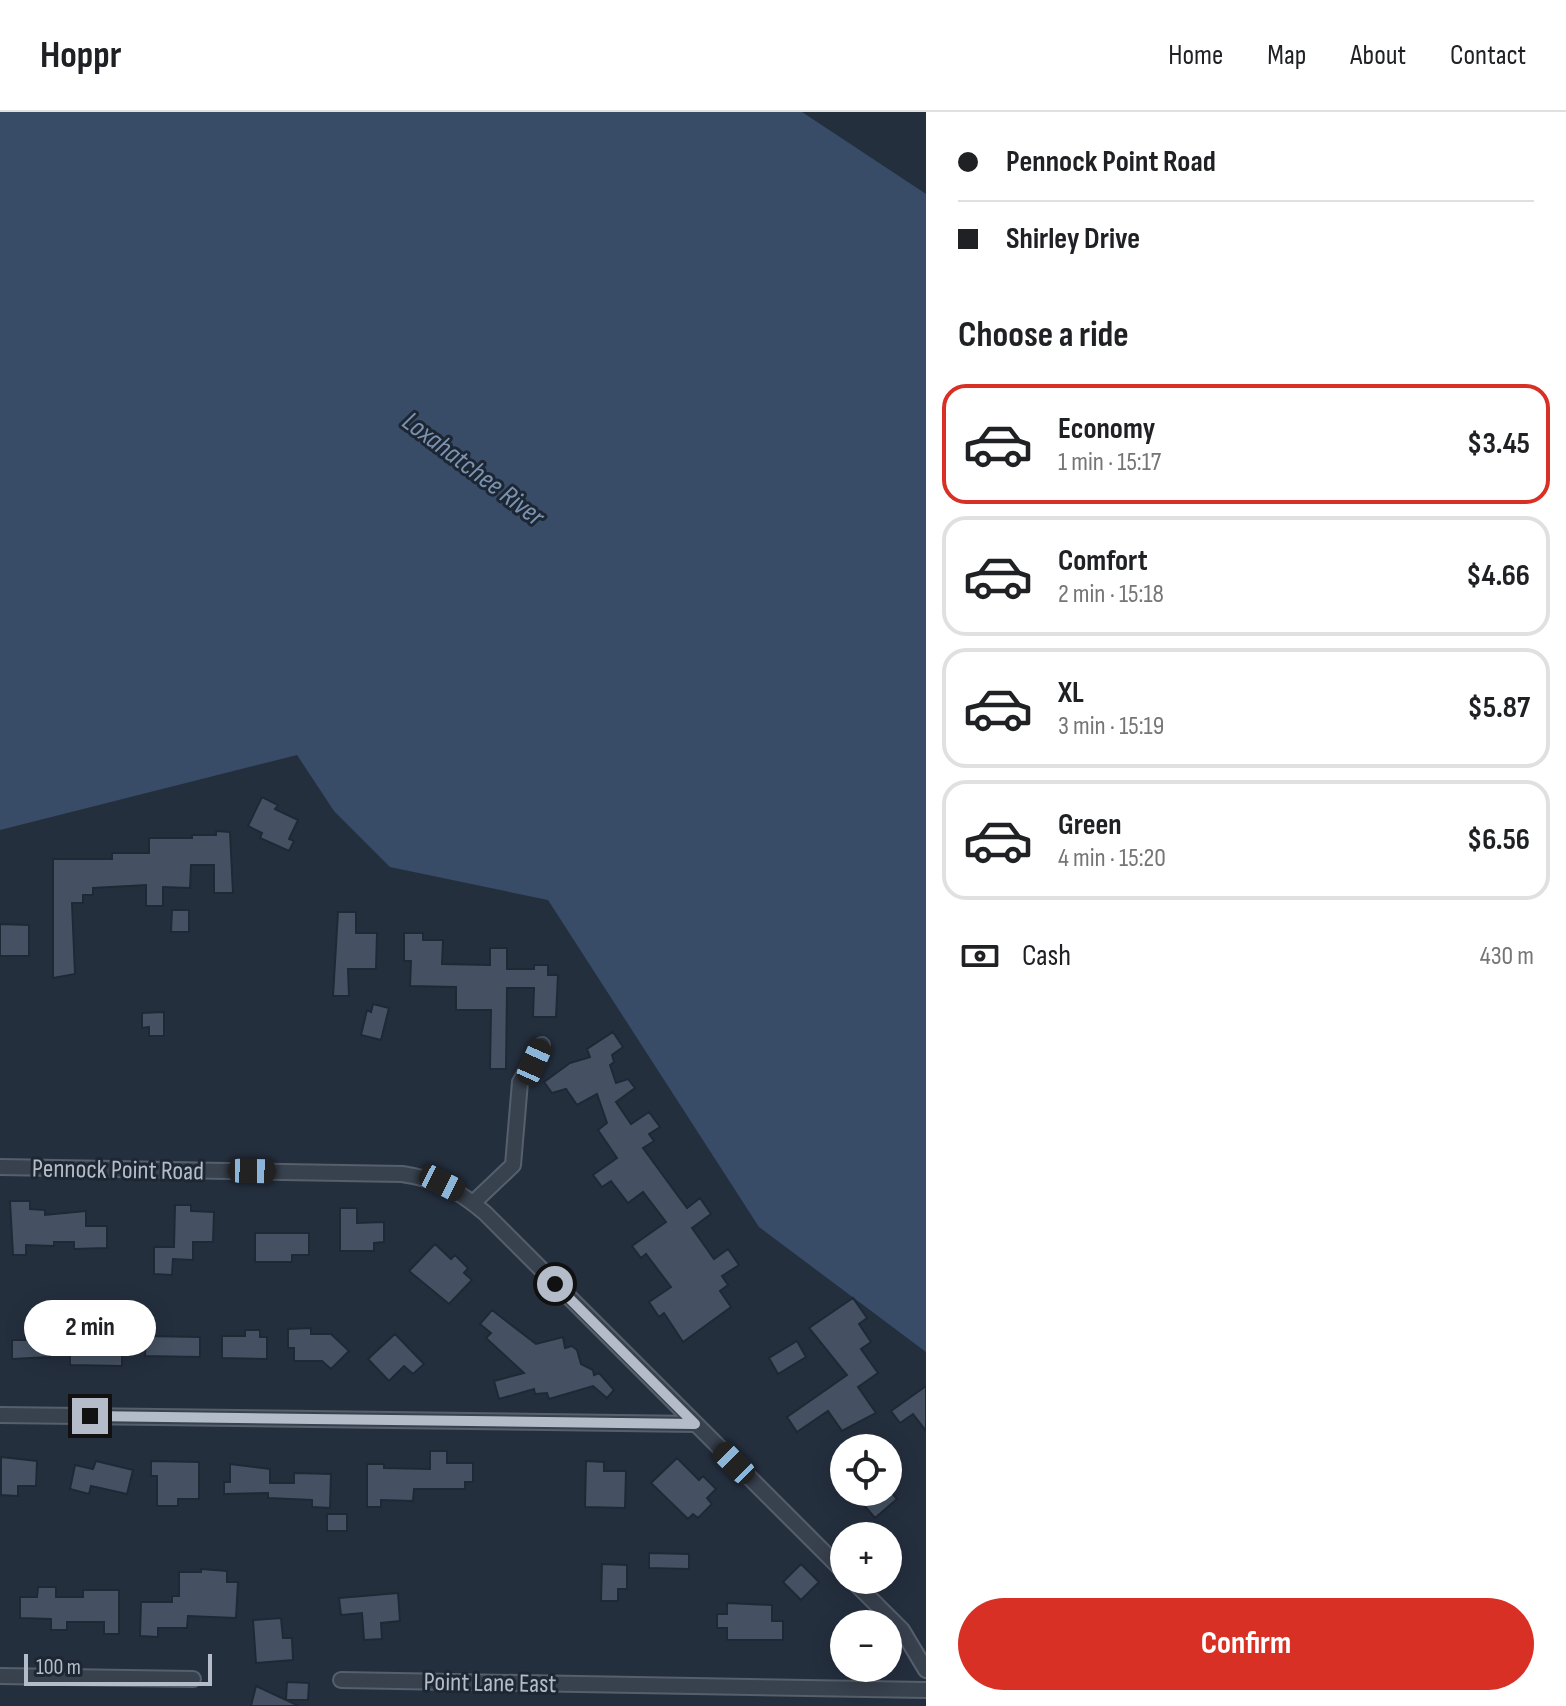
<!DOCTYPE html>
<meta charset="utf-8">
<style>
body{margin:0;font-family:"Sofia Sans Condensed",sans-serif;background:#f2f2f2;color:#202124;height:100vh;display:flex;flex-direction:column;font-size:30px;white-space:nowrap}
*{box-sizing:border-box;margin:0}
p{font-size:26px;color:#757577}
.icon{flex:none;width:44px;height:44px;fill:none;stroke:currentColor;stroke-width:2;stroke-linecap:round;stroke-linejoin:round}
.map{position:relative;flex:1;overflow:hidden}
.side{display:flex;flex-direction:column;background:#fff;width:640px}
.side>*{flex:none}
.guide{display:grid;align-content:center;height:176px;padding:0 32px;background:#fff}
.tools{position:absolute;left:830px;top:1322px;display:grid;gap:16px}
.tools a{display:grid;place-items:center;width:72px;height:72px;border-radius:50%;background:#fff;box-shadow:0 4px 20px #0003;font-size:40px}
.scale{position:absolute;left:24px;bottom:20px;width:188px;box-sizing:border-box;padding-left:8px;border:4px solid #b4bcc9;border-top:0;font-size:22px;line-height:28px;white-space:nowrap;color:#b4bcc9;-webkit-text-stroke:6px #1d2633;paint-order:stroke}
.end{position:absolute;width:36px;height:36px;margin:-18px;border:10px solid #b4bcc9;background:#111;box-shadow:0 0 0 4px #111}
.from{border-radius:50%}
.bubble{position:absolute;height:56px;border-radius:28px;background:#fff;box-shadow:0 4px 20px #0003;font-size:26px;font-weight:700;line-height:56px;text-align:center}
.car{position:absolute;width:24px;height:48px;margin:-24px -12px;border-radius:10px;box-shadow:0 0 6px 2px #0007;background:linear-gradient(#222 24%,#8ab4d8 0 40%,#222 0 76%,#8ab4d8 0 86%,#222 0)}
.guide b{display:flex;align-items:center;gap:28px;height:76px;font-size:30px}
.guide b+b{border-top:2px solid #e0e0e0}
.guide i{width:20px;height:20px;background:#202124}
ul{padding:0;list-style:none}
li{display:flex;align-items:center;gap:24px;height:120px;margin:0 16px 12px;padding:0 16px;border:4px solid #e0e0e0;border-radius:24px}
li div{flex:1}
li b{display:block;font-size:30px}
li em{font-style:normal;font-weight:700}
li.active{border-color:#d93025}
li>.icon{width:72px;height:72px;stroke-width:1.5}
h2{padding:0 32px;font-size:36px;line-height:96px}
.pay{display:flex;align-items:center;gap:20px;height:88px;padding:0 32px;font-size:30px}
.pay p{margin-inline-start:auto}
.button{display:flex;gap:16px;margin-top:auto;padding:16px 32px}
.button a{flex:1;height:92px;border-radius:48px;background:#d93025;color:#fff;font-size:32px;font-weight:700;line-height:92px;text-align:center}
header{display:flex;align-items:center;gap:48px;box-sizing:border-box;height:112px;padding:0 40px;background:#fff;border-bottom:2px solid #e0e0e0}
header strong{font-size:38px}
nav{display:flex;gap:44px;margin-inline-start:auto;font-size:28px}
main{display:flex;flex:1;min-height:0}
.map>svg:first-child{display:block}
.water{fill:#394c67}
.building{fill:#455162;stroke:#1f2835;stroke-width:2}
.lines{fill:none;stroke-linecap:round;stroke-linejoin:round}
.minor-casing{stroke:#565f6c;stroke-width:18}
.minor{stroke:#38414e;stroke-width:14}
.route{stroke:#b4bcc9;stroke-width:10}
.labels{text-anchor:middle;stroke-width:6;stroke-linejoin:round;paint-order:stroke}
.street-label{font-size:26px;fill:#b4bcc9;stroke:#1d2633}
.water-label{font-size:28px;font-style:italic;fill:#7c92b1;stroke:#1d2633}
</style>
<header>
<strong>Hoppr</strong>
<nav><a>Home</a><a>Map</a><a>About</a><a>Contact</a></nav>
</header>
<main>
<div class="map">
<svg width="926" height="1594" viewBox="0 0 926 1594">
<rect width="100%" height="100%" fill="#242f3e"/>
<path class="water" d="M0,0h802l124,82v1158l-167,-125 -211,-327 -158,-33 -56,-56 -37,-56 -297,75z"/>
<path class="building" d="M262,685l16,8 -3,4 23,11 -9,19 5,2 -5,10 -29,-13 2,-5 -14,-7z
M216,719l14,1 3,61h-19v-28h-23l-1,23 -27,-1v19h-17v-21l-53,3v7h-10v8h-11l3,71 -22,4v-119h59v-6h37v-15h43v-3h24z
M172,798h17v22h-18z
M338,800h18v21h21l-1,36h-28l1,27h-16z
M0,812l29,1v31h-29z
M404,821h19v7h20l-1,24 48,1v-17h17v21h27v-4h14v10h10l-2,42h-23l1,-29h-27l-1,81h-16l1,-59h-35v-23l-46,-1 1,-25h-7z
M373,892l16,4 -8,32 -20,-5 6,-25 4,2z
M164,900v24h-15v-9l-7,1v-15z
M613,920l10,15 -11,8 2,7 -4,3 6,18 12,-4 7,9 -19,14 15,22 18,-12 11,15 -11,7 5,7 -11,7 44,60 13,-10 11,16 -19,14 22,31 14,-10 11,16 -17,11 6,9 -8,6 11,16 -48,35 -19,-29 -5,4 -10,-15 22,-15 -25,-33 -5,4 -9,-12 34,-24 -23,-30 -15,11 -17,-22 -9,6 -9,-12 24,-17 -19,-28 9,-7 -10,-29 -20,11 -11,-16 -14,4 -8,-11 26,-19 20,-6 -3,-8z
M10,1089h20v8l15,1v5l41,-4v15h21v22l-33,1v-7h-20v4l-28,-1v10h-13z
M175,1093h16v6l23,1 -1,30h-20v18l-20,-1 -1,16 -18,-1v-27h20z
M340,1096h17v15l27,-1v20l-10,1v8h-34z
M255,1121h54v22h-17v7h-37z
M435,1132l16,15 4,-4 13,13 -4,5 8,7 -23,24 -40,-33z
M853,1186l14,20 -8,6 12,18 -10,7 17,24 -20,14 18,26 -34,18 -14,-20 -31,21 -10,-15 60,-42 -38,-47z
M492,1198l44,34 27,-7 2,11 7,-2 5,4 4,14 12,6 1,5 5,-2 15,17 -7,8 -14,-12 -44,13 -2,-6 -12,1 -1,-5 -35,10 -5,-18 30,-8 -38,-35 5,-5 -11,-9z
M83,1211h18v10h21v33l-52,-1v-29h13z
M311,1216v6h20l18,17 -18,18 -9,-8h-28v-13h-6v-19z
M25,1217l26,1 -1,27 -38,2v-19h13z
M245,1218h15v7h7v22l-45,-1v-22h23z
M395,1222l29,30 -11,10 -9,-8 -15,15 -21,-22z
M146,1224l54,1v20l-55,-1z
M797,1229l9,16 -28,17 -9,-16z
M926,1274v45l-13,-17 -13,9 -9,-12z
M430,1339h17v12h26v19h-8v7h-51l-1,12 -32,-1v7h-14v-43h17v4l46,1z
M1,1345l36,4 -1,25h-18v10l-17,-1z
M677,1346l22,22 4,-4 13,13 -9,9 5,6 -14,14 -5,-4 -5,5 -37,-36z
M96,1349l37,9 -6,24 -36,-8 -2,8 -19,-5 5,-24 18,4z
M151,1349l48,1v37h-21v7h-21v-30h-6z
M586,1349l18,1v9h22l-1,37 -40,-1z
M230,1352l40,5v14h24v-10l37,1 -1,34 -18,-1v-7l-44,-2v-5l-44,1v-12h6z
M877,1380h14l6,7 -22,19 -12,-14z
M327,1402h20v17h-20z
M649,1441l40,1v15l-40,-1z
M602,1452l25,1v24h-9v12h-17z
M801,1452l18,18 -18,18 -18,-18z
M201,1457l26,2v11h11l-2,36 -48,-2 -1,12h-29v9l-18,-1 1,-34h31v-6h7v-24h22z
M38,1475h18v10h27v-7h36v44h-15v-12h-37v8h-16v-11l-31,-1v-21h17z
M398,1481l2,28 -19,2 1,16 -18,1 -2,-27 -21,2 -2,-17z
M727,1491l45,2v16h11v19h-56v-12h-10v-14h10z
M281,1506l2,20h9l1,22 -37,3 -3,-43z
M287,1570l22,1 -1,17h-22z
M256,1574l43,20h-48z"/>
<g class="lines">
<g class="minor-casing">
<path id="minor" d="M0,1055l402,7c35,5 56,16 83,39l359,359
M473,1091l40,-38 7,-83 22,-37
M0,1303l695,9
M852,1468l50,50 24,40
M0,1564l193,3
M341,1568l585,10"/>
</g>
<use href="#minor" class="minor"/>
</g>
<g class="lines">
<path class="route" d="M90,1304l605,8 -140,-140"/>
</g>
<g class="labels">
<g class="street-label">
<text transform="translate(118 1057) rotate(1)" y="9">Pennock Point Road</text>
<text transform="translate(490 1570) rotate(1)" y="9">Point Lane East</text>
</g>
<g class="water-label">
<text transform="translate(474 356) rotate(37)" y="10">Loxahatchee River</text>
</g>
</g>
</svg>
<div class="tools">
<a><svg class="icon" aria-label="locate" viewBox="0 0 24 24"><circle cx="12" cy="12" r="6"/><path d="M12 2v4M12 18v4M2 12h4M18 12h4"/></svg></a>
<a>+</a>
<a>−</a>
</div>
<div class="scale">100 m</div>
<i class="end from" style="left:555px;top:1172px"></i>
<i class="end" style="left:90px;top:1304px"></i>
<div class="bubble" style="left:24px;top:1188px;width:132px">2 min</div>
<i class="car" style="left:534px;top:950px;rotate:24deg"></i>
<i class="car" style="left:252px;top:1059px;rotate:91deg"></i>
<i class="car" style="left:442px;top:1071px;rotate:117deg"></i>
<i class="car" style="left:734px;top:1351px;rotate:315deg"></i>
</div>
<section class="side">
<div class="guide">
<b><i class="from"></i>Pennock Point Road</b>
<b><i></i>Shirley Drive</b>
</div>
<h2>Choose a ride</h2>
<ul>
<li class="active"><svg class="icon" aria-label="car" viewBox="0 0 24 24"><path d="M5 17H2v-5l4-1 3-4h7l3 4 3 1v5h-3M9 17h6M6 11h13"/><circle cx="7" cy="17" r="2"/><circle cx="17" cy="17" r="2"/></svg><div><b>Economy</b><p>1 min · 15:17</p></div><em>$3.45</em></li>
<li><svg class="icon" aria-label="car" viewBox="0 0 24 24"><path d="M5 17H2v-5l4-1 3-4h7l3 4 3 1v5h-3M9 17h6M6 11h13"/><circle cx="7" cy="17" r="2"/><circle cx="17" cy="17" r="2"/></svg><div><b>Comfort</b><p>2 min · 15:18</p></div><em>$4.66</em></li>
<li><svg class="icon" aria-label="car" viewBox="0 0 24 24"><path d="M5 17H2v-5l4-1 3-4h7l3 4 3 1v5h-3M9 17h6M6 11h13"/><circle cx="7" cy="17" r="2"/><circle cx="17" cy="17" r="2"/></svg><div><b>XL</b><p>3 min · 15:19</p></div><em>$5.87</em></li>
<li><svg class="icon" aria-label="car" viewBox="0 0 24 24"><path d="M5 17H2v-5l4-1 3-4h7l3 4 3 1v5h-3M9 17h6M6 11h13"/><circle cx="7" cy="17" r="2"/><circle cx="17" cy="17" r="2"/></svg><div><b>Green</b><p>4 min · 15:20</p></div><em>$6.56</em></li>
</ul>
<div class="pay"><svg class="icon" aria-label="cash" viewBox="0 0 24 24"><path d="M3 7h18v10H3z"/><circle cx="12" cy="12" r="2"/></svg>Cash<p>430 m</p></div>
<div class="button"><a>Confirm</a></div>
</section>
</main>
